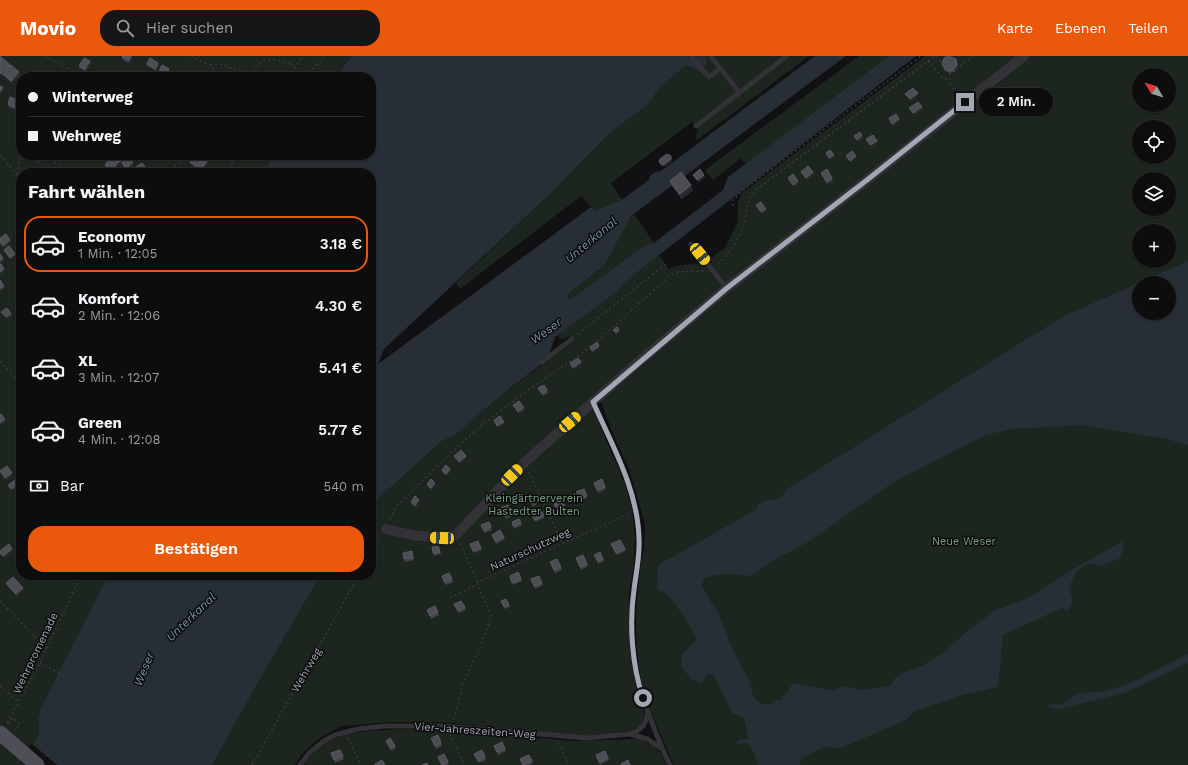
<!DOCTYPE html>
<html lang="de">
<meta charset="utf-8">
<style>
body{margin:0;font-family:"Work Sans",sans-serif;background:#161617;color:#f1f3f6;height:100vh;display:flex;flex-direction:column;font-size:15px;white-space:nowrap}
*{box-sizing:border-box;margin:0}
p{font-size:13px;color:#9a9c9e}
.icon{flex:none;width:22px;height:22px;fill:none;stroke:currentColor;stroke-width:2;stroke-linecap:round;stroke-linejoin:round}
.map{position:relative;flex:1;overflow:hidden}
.sheet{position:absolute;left:16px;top:112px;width:360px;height:412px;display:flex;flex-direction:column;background:#0d0d0e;border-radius:16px;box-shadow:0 1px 3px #0004,0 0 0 1px #2d2d2e}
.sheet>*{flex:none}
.guide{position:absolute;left:16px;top:16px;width:360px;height:88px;border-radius:16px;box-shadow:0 1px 3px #0004,0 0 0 1px #2d2d2e;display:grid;align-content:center;height:88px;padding:0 12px;background:#0d0d0e}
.needle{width:26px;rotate:308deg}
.tools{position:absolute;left:1132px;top:12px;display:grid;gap:8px}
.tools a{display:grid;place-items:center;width:44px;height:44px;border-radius:50%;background:#0d0d0e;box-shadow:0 1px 3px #0004,0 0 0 1px #2d2d2e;font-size:20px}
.end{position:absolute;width:18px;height:18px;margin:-9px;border:5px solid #a3a6b3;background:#111;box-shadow:0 0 0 2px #111}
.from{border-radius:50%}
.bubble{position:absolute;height:28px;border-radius:14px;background:#0d0d0e;box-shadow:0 1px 3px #0004,0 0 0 1px #2d2d2e;font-size:13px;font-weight:600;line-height:28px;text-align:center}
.car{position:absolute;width:12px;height:24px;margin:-12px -6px;border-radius:5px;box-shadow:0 0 3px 1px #0007;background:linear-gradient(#f5c518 24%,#345 0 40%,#f5c518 0 76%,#345 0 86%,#f5c518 0)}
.guide b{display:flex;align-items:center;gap:14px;height:38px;font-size:15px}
.guide b+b{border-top:1px solid #2d2d2e}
.guide i{width:10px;height:10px;background:#f1f3f6}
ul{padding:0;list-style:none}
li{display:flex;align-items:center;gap:12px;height:56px;margin:0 8px 6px;padding:0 4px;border:2px solid transparent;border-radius:16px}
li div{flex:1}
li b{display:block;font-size:15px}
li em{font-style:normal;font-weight:600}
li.active{border-color:#ea580c}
li>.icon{width:36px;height:36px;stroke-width:1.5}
h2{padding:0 12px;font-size:18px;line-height:48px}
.pay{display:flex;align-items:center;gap:10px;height:44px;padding:0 12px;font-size:15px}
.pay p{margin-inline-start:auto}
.button{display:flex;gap:8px;margin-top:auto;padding:8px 12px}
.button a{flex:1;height:46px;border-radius:16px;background:#ea580c;color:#fff;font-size:16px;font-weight:600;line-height:46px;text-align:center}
header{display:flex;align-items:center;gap:24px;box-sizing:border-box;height:56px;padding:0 20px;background:#ea580c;color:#fff}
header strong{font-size:19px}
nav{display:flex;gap:22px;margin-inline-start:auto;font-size:14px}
.search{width:280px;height:36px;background:#161617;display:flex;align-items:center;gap:10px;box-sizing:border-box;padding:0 14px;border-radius:16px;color:#9a9c9e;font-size:15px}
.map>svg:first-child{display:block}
.green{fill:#1d251f;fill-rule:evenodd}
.water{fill:#282e36;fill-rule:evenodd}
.pier{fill:#111113}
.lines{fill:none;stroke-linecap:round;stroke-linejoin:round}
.path{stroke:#38393e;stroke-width:1.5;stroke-dasharray:2 3;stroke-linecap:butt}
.service{stroke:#323237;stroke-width:5}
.minor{stroke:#323237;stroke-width:10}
.primary-bridge{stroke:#4e4f56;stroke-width:15}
.wall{fill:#424248}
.shaded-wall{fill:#2a2a2e}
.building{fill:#4d4d54;stroke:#5a5b62}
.route{stroke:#a3a6b3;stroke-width:5}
.labels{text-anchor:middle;stroke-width:3;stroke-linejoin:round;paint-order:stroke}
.park-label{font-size:11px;fill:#799e80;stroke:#0c0c0d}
.street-label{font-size:11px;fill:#a3a6b3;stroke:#0c0c0d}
.water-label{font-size:12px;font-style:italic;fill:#798fae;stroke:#0c0c0d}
</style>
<header>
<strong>Movio</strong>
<div class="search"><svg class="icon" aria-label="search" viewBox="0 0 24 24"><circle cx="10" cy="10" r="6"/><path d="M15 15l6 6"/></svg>Hier suchen</div>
<nav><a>Karte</a><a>Ebenen</a><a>Teilen</a></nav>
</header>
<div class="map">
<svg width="1188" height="709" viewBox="0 0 1188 709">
<rect width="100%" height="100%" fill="#111113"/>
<path class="green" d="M0,0h352l-17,21h-314v78h253l-11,18h-242v402h87l-70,144 1,15 -19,31h-20z
M706,0h103l-112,84 -2,-1 3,-11 -6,-6 -81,61 11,17 -27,11 -14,-15 -121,93 -4,-6 91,-86 64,-65 38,-28 9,-14 28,-25 21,-2z
M859,0h30l-143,108 -5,-6 -28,22 -8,-10z
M925,0h93l-246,192 -182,152 14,35 20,47 8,26 3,31 -1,25 -5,29v41l5,39 2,15 8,23v4l-2,8 -4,4 -9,4 -41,4h-20l-127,-13h-49l-50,4 -24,13 -16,15 -7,11h-83l52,-93 57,-97h50v-70l71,-64 12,-5 45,-39 74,-55 -4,-6 -4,3h-5l-3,-4 57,-41 27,-25 18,-14 10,14c10,-5 22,-5 33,-5l3,3 7,-5 -2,-3 11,-9 2,1 15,-30v-19l4,-9z
M1029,0h159v709h-514c-11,-25 -23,-51 -31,-77 -3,-10 -4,-20 -5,-30 -4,-37 -1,-66 4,-102l2,-5 1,-28 -16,-54 -18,-40 -10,-28 52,-47 76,-63zM1139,19h30v30h-30zM1139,71h30v30h-30zM1139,123h30v30h-30zM1139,175h30v30h-30zM1139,227h30v30h-30z
M634,158l20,29 -9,2 -74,54 -4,-1 1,-4 37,-29 24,-46z
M444,673l129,12 65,-2 17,7 6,7 5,12h-362c6,-11 17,-21 29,-26 29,-12 79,-9 111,-10z"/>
<path class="water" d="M352,0h354l1,7 -9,7 -12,-5 -28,25 -9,14 -38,28 -64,65 -163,152 -6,15 213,-157 4,4 28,-12 27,-20 -1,-2c3,-3 7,-6 12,-6l154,-115h31l-215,160 -26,49 -37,29 -1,4 4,1 74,-54 9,-2 69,-53 5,-13 161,-121h27l-275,213 -27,25 -59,43 -8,23 -48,37 -45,39 -12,5 -71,64v-332h-108l11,-18h97v-78h-36z
M1188,205v184l-21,-6 -86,-14 -69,4 -27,6 -93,48 -84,59 -32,17 -26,17c-18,-3 -28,-3 -46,2l-2,8 7,13 11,17 11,30 18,34 2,9 3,9 8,6h9l3,-4h7l12,-17 19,4 20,3 13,-4 17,4 28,-4 5,-8 7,-5 16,-5 24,-14 23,-21 29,-22 36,-14 30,-20 64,-37 -3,18 -21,8 -10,-3 -12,7 -3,4 -6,13 4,15 -5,9 -6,-3 -59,27 -5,52 -36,8 -49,17 -7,8 -65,28 -17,-1 -22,11 -2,7h-42l-5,-14 -6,-8 -12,2 3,-5 11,-1 -5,-21 -11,-4 -19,-39 -7,-1 -5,9 -11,-4 -10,-13 1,-11 15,-16 -12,-21 -17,-23 -11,-6 1,-24 99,-56v-4l12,-6 6,1 9,-6 3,-5 275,-172zM1139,227h30v30h-30z
M108,519h213l-57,97 -52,93h-192l19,-31 -1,-15 3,-11z
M1188,598v9l-61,29 -68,17 -7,-1 -6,-3 17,-1 13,-10 30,-3 25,-8z"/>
<path class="pier" d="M31,687l26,22h-33l-4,-3z"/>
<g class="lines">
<path class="path" d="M45,0l38,21
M191,0l19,9 7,12
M936,0l8,10
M928,5l14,16 6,3
M210,9l8,-1 32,10c4,-4 7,-9 12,-12 10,-6 24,1 34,4
M956,13l17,-13
M950,17c-2,11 2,14 9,22
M250,18l3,1 -1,2
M289,21l14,-21
M306,21l19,-21
M0,99l21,24
M47,99l20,18
M167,117l20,-18
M230,117l4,-18
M17,118l4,-19
M733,150v-6l9,-9 179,-135
M718,208c10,-11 21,-24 26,-39 5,-15 -1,-21 12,-35l179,-134
M578,278l88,-70
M0,305l21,24
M529,416l33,71
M390,463l7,-13 54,-53 25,-23 48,-37 68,-47 80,-72 6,-2 26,-1
M460,488l18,38 150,-68
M371,499l10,-18
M450,542l27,-13
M0,545l47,48
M40,607l55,28
M0,630l19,16
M0,654v1
M454,663l9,-36 16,-33 13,-34 -15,-31 1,-3
M7,667l33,-60 41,-88
M8,668l5,-6 7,6 -5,7
M450,678l14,31
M348,682l13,27
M559,687l10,22
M252,709l107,-190"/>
<path class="service" d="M711,1l28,35
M692,2l17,19 11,-8
M696,70l91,-70
M691,188l36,44
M542,306l30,-23
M593,346c19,43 45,88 46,136 1,23 -6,47 -7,70 -1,25 1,53 7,78 2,9 6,17 9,26 7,18 13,36 22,53
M630,678l17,5 14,9
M300,709l9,-12 15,-12 11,-6 23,-6 27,-3h60l141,12 43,-4 8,-3 6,-5 3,-6 2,-9"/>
<path class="minor" d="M386,473c24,6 46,11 70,6l69,-73 112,-99 90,-75 140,-108 157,-124"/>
<path class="primary-bridge" d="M0,677l37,32"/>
</g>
<path class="wall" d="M0,0l20,19 -8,8 -8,-7v-1l-1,1 -3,-2z
M123,0h10l-3,7 -7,-3 -1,-3z
M90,5l1,2 -5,9 -6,-4 -1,-2z
M957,6l1,5 -3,5 -5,1 -5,-2 -3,-8z
M147,8l12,1 -3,6 -9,-5z
M159,15h11l-3,6h-2l-5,-3z
M19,47l-3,7 -7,-3 -1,-3z
M31,99h10l2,3 -5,5 -7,-6z
M115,101l11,2 8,6 -6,6 -5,-5 -1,-3 -2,2 -4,-6z
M209,103v2l-8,11 -10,-8 -1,-2z
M672,103v2l-7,5h-3l-3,-4z
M118,106v3l-5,7 -7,-5 -1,-2z
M821,117l11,5 1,2 -6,4z
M670,125l23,9 -11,9 -10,-13z
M538,332l9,2 1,3 -5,3z
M450,413l1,2 -4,5 -4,-3 -1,-3z
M602,423l4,10 -8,4 -4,-10z
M427,428l9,1 -4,5 -4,-3z
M584,433l3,9 -7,3 -4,-9z
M529,443l9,2v2l-5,4z
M562,444l4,9 -8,4 -4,-9z
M411,446l9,1 -4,5 -4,-4z
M501,452l11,5 1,3 -7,3z
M531,458l13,1v3l-9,4z
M519,463l3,6 -8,4 -2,-7z
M489,466l3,8 -7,3 -4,-8z
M492,479l12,2 1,2 -9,5z
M478,485l4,9 -8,3 -4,-9z
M612,490l13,3v2l-8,4z
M439,492l2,6 -7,2 -1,-3z
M412,498l2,6 -9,2 -1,-3z
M583,499l5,11 -7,4 -5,-12z
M594,499l9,4 1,2 -6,3z
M557,503l5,11 -7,3 -5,-11z
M518,516l4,9 -9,4 -3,-9z
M449,517l4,9 -7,3 -4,-9z
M539,520l4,9 -8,4 -4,-10z
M6,527l18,7 -7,6 -10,-11z
M506,543l4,8 -5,2 -4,-8z
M454,548l11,3 1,3 -7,3z
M435,550l4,9 -8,4 -4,-9z
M438,679l4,11 -6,3 -5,-11z
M386,685l9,5 1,2 -5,3z
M502,686l4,9 -8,4 -4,-9z
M340,694l4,9 -9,4 -4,-10z
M605,695l4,9 -9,5 -4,-10z
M474,698l11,3 1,3 -7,3z
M529,699l4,8 -4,2h-6l-3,-6z
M438,701l10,5 1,2 -2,1h-5z"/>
<path class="shaded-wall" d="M131,0h2l-3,7 -1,-3z
M956,3l2,8 -3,5 -1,-3z
M90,5l1,2 -5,9 -1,-3z
M158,7l1,2 -3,6v-3z
M10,9v2l-7,9 -1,-3z
M169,13l1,2 -4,6v-2z
M19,16l1,3 -8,8 -1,-2z
M3,31l1,3 -4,6v-4z
M918,37v3l-7,6 -1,-3z
M18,44l1,3 -3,7v-3z
M922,51l1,2 -9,7 -1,-3z
M899,63l1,3 -7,4 -1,-2z
M862,80l1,3 -5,4 -1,-3z
M877,85l1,2 -7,5 -1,-3z
M834,99v3l-4,3 -1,-3z
M42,100l1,2 -5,5 -1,-2z
M671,100l1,3v2l-7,5 -1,-2z
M856,100l1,2 -6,5 -1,-2z
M125,102l1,2 -6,5 -1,-3z
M209,103v2l-8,11 -1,-2z
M118,106v3l-5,7 -1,-2z
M133,106l1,3 -6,6 -1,-3z
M147,113v3l-1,1h-5z
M813,116l1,3 -7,5 -1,-2z
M704,119l1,2 -7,6 -1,-3z
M798,125l1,3 -5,4 -1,-3z
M691,129l2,5 -11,9 -2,-5z
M766,153l1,2 -5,3 -1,-2z
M10,184l1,3 -7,5 -1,-2z
M15,198l1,2 -5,4 -1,-2z
M3,203l1,2 -4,3v-3z
M4,213l1,2 -5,4v-3z
M4,230l1,3 -5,3v-3z
M11,258l1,2 -5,4 -1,-3z
M619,274l1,2 -4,3v-2z
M599,290l1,2 -7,5 -1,-2z
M581,306l1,2 -8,6 -1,-2z
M524,352l1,3 -6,4 -1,-3z
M5,363l1,3 -5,4 -1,-3z
M504,366l1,2 -7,4 -1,-2z
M466,400l1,2 -7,6 -1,-2z
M450,413l1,2 -4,5 -1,-2z
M12,417v3l-6,5 -1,-3z
M20,427l1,3 -9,6 -1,-3z
M435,427l1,2 -4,5 -1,-2z
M419,444l1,3 -4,5 -1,-3z
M12,493l1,2 -10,8v-3z
M23,532l1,2 -7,6 -1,-2z"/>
<path class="building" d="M0,0l10,9 -8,8 -2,-1z
M123,0h8l-2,4 -7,-3z
M948,0l8,3 1,6 -3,4 -5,2 -5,-3 -2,-5 2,-5z
M84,2l6,3 -5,8 -6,-3z
M150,2l8,5 -2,5 -9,-4z
M11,9l8,7 -8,9 -8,-7z
M162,9l7,4 -3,6 -7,-4z
M66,17l3,4h-9z
M0,30l3,1 -3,5z
M913,32l5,5 -8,6 -5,-5z
M10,41l8,3 -2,7 -8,-3z
M918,46l4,5 -9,6 -4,-5z
M896,58l3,5 -7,5 -3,-6z
M860,76l2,4 -5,4 -3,-4z
M873,79l4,6 -7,4 -4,-6z
M830,94l4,5 -5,3 -3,-5z
M852,95l4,5 -6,5 -4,-5z
M667,98l4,2v3l-7,5h-3l-2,-2 1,-3z
M31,99h10l1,1 -5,5z
M117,99h6l2,3 -6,4 -4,-5z
M195,99h9l5,4 -9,11 -10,-8z
M111,101l7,5 -6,8 -7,-5z
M128,101l5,5 -6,6 -5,-5z
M142,107l5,6 -6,4h-6l-2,-4z
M808,110l5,6 -7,6 -5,-6z
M700,113l4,6 -7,5 -4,-5z
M827,113l5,9 -6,3 -5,-8z
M681,116l10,13 -11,9 -10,-13z
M793,118l5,7 -5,4 -5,-7z
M761,146l5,7 -5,3 -5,-7z
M6,178l4,6 -7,6 -3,-4v-4z
M9,190l6,8 -5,4 -6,-8z
M0,198l3,5 -3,2z
M0,208h1l3,5 -4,3z
M0,224l4,6 -4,3z
M7,252l4,6 -5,3 -5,-5z
M617,271l2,3 -3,3 -3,-3z
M597,286l2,4 -7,5 -2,-4z
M578,302l3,4 -8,6 -3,-5z
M544,329l3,5 -5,4 -4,-6z
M519,345l5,7 -6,4 -5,-7z
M1,358l4,5 -5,4v-8z
M500,360l4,6 -7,4 -3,-6z
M461,394l5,6 -7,6 -5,-6z
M446,409l4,4 -4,5 -4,-4z
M7,410l5,7 -7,5 -5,-7z
M17,423l3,4 -9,6 -3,-4z
M431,423l4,4 -4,5 -4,-4z
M602,423l3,8 -8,3 -3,-7z
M584,433l3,7 -8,3 -3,-7z
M415,440l4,4 -4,5 -4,-3z
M535,440l3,5 -6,3 -3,-5z
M562,444l3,6 -8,4 -3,-6z
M508,449l4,8 -7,4 -4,-9z
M540,453l4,6 -9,5 -4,-6z
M519,463l2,4 -8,3 -1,-4z
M489,466l2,5 -7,4 -3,-6z
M500,474l4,7 -9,4 -3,-6z
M620,484l5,9 -9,4 -5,-9z
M478,485l3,7 -8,3 -3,-7z
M9,488l3,5 -9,7 -3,-3v-2z
M438,490l2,6 -7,1 -1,-6z
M412,495l1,7 -9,1 -1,-6z
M600,496l3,7 -5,2 -4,-6z
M583,499l4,9 -7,3 -4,-9z
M557,503l4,8 -7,3 -4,-8z
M518,516l3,7 -9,4 -2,-7z
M449,517l3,6 -7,4 -3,-7z
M539,520l3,7 -8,3 -3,-7z
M13,521l10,11 -7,6 -10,-11z
M506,543l3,6 -5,2 -3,-6z
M461,545l4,6 -7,4 -4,-7z
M435,550l3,6 -8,4 -3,-6z
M438,679l3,8 -6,3 -4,-8z
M390,682l5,8 -5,2 -4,-7z
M502,686l3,7 -8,3 -3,-6z
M340,694l3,6 -9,4 -3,-7z
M482,694l3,7 -7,4 -4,-7z
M605,695l3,7 -9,4 -3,-7z
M444,698l4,8 -6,3 -4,-8z
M529,699l3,6 -9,4 -3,-6z
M382,704l3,5h-10v-1z
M628,704l2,5h-9v-1z
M427,707l1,2h-6z"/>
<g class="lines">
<path class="route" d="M643,642c-11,-33 -14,-74 -9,-108 2,-17 6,-34 5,-51 -1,-49 -27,-94 -46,-137l134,-114 140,-108 98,-78"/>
</g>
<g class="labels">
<g class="park-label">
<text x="534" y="446">Kleingärtnerverein<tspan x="534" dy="13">Hastedter Bulten</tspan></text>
<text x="964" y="489">Neue Weser</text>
</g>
<g class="street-label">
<text transform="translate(530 493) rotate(-25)" y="4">Naturschutzweg</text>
<text transform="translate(35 597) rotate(-64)" y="4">Wehrpromenade</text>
<text transform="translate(306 614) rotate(-60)" y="4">Wehrweg</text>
<text transform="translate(475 674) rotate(4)" y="4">Vier-Jahreszeiten-Weg</text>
</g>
<g class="water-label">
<text transform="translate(591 184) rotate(-40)" y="4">Unterkanal</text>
<text transform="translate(546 275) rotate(-36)" y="4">Weser</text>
<text transform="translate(191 561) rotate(-44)" y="4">Unterkanal</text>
<text transform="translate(144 613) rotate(-68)" y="4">Weser</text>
</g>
</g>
</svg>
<div class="tools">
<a><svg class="needle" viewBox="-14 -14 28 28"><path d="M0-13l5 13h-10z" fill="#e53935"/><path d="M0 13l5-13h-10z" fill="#9a9c9e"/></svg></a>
<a><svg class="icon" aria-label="locate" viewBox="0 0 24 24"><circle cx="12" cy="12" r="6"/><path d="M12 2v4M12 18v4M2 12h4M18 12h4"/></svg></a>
<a><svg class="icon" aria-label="layers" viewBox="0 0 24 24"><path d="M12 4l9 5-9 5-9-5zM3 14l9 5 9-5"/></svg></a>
<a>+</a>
<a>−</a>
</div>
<i class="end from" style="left:643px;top:642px"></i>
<i class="end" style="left:965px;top:46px"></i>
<div class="bubble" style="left:979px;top:32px;width:74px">2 Min.</div>
<i class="car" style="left:700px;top:198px;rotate:141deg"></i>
<i class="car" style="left:570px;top:366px;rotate:49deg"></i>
<i class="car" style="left:512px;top:419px;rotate:45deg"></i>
<i class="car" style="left:442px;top:482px;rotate:273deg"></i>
<div class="guide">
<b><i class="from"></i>Winterweg</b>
<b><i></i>Wehrweg</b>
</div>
<section class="sheet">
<h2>Fahrt wählen</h2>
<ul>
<li class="active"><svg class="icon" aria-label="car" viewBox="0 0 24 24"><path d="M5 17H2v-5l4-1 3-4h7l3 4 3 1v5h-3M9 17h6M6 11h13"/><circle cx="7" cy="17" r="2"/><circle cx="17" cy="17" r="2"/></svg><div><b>Economy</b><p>1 Min. · 12:05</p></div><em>3.18 €</em></li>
<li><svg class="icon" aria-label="car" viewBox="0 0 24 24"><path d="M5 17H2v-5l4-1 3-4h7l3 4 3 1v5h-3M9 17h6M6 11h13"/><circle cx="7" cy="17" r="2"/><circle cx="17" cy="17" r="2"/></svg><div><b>Komfort</b><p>2 Min. · 12:06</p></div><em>4.30 €</em></li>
<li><svg class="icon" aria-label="car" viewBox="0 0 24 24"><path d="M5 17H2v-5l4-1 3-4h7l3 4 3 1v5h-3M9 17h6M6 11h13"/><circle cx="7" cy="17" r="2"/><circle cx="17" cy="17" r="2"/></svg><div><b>XL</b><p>3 Min. · 12:07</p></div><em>5.41 €</em></li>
<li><svg class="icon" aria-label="car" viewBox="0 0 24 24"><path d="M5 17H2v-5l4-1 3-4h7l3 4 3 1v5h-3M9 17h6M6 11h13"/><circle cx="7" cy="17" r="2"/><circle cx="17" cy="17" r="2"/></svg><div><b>Green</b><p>4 Min. · 12:08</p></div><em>5.77 €</em></li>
</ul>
<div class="pay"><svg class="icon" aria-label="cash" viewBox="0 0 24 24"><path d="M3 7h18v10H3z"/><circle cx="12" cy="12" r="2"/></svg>Bar<p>540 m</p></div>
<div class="button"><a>Bestätigen</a></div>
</section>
</div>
